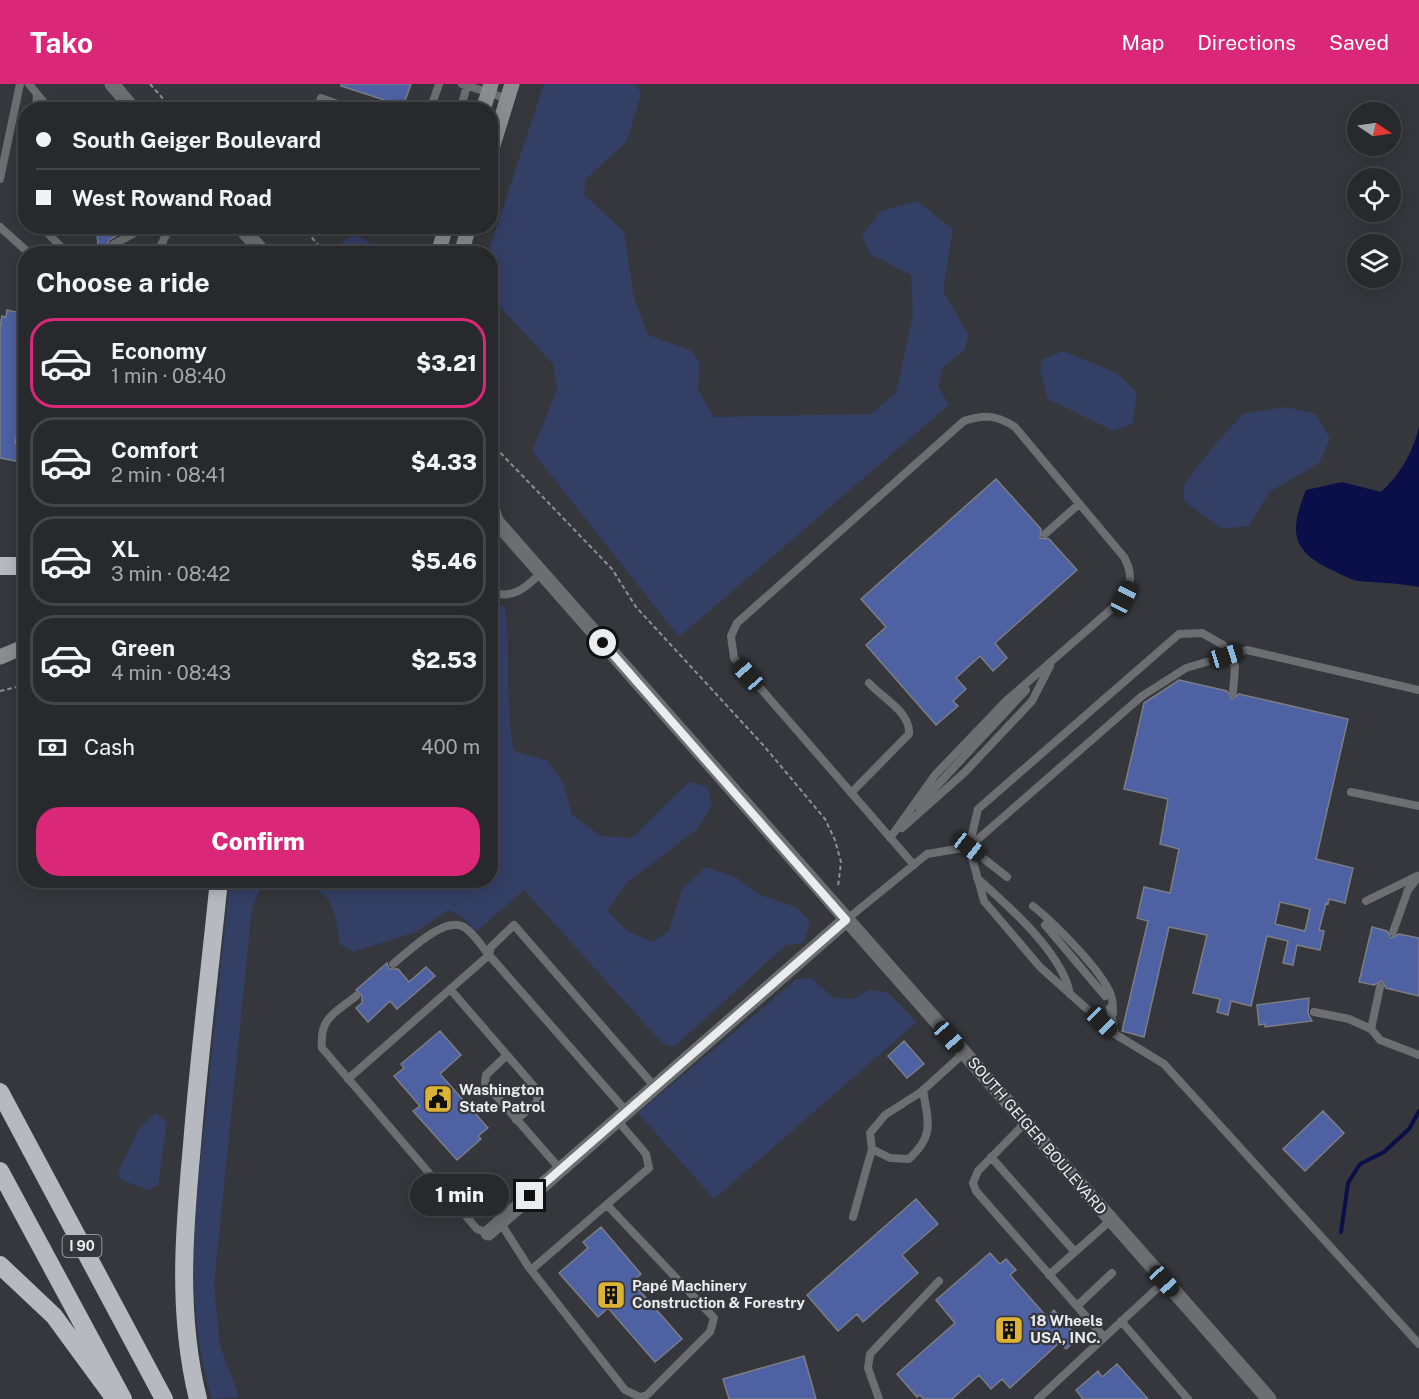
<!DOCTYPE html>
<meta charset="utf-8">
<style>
body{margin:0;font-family:"Public Sans",sans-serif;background:#303135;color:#f1f3f6;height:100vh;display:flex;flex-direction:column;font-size:22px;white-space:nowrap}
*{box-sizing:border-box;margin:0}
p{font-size:20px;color:#a5a6aa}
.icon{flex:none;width:33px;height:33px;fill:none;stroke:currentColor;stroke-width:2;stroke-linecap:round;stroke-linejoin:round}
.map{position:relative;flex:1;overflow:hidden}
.drawer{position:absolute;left:18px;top:162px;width:480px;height:642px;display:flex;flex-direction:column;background:#28292d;border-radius:24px;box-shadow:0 3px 15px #0003,0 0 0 2px #444549}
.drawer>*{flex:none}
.banner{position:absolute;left:18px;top:18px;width:480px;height:132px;border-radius:24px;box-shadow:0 3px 15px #0003,0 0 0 2px #444549;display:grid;align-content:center;height:132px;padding:0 18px;background:#28292d}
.needle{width:39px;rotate:103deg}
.buttons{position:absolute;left:1347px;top:18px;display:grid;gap:12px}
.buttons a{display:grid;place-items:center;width:54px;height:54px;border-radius:50%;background:#28292d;box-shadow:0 3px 15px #0003,0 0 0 2px #444549;font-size:30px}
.end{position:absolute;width:27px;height:27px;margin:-14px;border:8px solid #ebecef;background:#111;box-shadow:0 0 0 3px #111}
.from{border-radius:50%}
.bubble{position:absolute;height:42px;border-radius:21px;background:#28292d;box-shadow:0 3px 15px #0003,0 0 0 2px #444549;font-size:20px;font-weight:800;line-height:42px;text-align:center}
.car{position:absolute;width:18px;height:36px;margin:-18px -9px;border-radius:8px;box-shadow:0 0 4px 2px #0007;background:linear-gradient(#222 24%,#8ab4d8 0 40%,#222 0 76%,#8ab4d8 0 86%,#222 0)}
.banner b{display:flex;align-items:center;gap:21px;height:57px;font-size:22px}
.banner b+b{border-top:2px solid #444549}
.banner i{width:15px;height:15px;background:#f1f3f6}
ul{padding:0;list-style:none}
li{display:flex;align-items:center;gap:18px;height:90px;margin:0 12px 9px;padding:0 6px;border:3px solid #444549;border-radius:24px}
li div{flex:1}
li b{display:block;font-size:22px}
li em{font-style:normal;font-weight:800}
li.on{border-color:#db2777}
li>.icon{width:54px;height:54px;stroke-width:1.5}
h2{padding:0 18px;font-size:27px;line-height:72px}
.pay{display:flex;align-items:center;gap:15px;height:66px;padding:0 18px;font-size:22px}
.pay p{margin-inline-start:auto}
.action{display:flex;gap:12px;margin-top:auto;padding:12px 18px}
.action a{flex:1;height:69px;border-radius:24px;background:#db2777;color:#fff;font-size:24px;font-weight:800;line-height:69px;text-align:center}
header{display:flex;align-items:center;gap:36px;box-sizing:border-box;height:84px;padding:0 30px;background:#db2777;color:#fff}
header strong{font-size:28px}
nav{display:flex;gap:33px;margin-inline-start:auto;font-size:21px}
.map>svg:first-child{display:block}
.green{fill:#343f65}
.water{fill:#0a0f4a}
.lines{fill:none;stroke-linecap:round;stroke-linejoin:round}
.stream{stroke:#0a0f4a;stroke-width:4}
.building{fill:#4e61a3;stroke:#7b7e84;stroke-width:1.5;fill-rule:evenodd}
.path{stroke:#8e9094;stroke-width:2;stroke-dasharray:4.5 3;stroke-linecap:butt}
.service{stroke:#6d6e71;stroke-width:8}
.minor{stroke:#6d6e71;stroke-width:15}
.tertiary{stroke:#6d6e71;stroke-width:15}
.secondary{stroke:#8b8d91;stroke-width:15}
.motorway{stroke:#b7b9c0;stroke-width:18}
.service-bridge{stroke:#6d6e71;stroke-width:8}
.route{stroke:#ebecef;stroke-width:8}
.labels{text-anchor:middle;stroke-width:4.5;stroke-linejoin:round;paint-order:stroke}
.shield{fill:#35373c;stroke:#b4b6b9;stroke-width:1.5}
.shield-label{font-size:14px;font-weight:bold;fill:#ebecef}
.poi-label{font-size:15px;font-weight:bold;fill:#ebecef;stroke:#35373c;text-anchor:start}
.street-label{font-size:15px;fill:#ebecef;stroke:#35373c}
</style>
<header>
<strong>Tako</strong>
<nav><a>Map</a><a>Directions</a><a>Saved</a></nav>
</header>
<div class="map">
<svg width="1419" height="1315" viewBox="0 0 1419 1315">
<rect width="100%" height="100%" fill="#35373c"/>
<path class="green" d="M544,0h92l5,10 -14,47 -41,38 -2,15 40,38 10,66 14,37 42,15 10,13 -2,26 16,28 157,-3 25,-21 17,-78 -2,-40 -41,-21 -8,-19 19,-24 36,-10 36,28 -10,62 26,45 -5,15 -21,16 -5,19 11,19 -270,232 -147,-186 25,-61 -4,-26 -62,-67 -1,-43 -2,-1z
M356,151l31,18h-47l2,-11z
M1063,267l54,22 20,19 -4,31 -19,8 -66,-32 -8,-29 2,-10z
M1286,323l30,7 14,25 -11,24 -50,29 -20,34 -27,3 -39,-29 1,-16 33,-42 26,-28z
M491,519l14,4c7,48 -1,97 9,144l34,10 15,22 9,32 29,21 31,2 57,-56 19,5 4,19 -16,24 -68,52 -21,28 20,21 25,11 17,-11 13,-42 24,-22 31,11 23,17 36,12 14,14 -6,22 -18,2 -112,102 -12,-4 -138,-153 -47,41 -16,-15 -13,-6 -32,22 -63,20 -13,-8c-5,-32 -4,-47 -37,-63l187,-1z
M230,797h41l-12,11 -7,16 -38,377 6,61 19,51 -27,2c-30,-96 -16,-199 -5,-297 7,-74 15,-148 23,-221z
M811,894l23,20 18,1 18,-9 17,2 30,30 -203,177 -76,-86 159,-134z
M155,1028l12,10 -9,63 -9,5 -30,-11 -1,-7 21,-43z"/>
<path class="water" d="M1419,343v160c-20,-4 -39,-4 -60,-6 -8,-1 -18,-7 -25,-10 -45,-20 -44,-41 -28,-81l36,-8 39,10c19,-17 32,-40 38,-65z"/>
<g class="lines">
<path class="stream" d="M1341,1148l7,-49 12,-19 24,-12 25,-23 10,-18"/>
</g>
<path class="building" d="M341,0h70l-8,22 -62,-20z
M96,142h37l-24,14 -1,6 7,4v4h-11l1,-7 -7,-3z
M7,226l19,4v82l-11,47 11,2v18l-26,-5v-131l2,-11 4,1z
M996,395l45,50 -1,9 9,1 28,31 -82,73 12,15 -14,13 -13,-15 -24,22 10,11 -13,12 5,5 -22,19 -70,-80 20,-18 -25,-28z
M1179,596l48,11 5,8 7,-5 109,25 -32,140 37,9 -8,35 -16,-4 -1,5 -2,-1 -7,27 5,1 -4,19 -23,-5 -4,20 -10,-2 5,-22 -21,-5 -16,70 -20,-5 -3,14 -11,-3 3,-13 -27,-6 14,-58 -38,-8 -25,110 -22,-6 26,-110 -11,-3 7,-31 26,6 9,-44 -19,-5 8,-45 -44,-10 20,-86zM1280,818l30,7 -5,22 -30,-7z
M1372,843l15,4 4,7 8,-4 20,4v58l-33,-8 -4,-7 -8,4 -15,-3z
M387,879l2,6h9l11,13 17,-15 9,9 -38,33 -7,-8 -22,21 -12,-14 6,-5v-7l-6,-6z
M1309,914l-1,15 4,8 -47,6v-3l-6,1 -2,-20z
M440,947l21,24 -21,19 48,54 -10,8 3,3 -24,21 -44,-49 7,-5 -26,-30 10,-8 -3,-4z
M904,957l20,23 -17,14 -19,-22z
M1323,1027l21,22 -39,38 -22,-22z
M916,1115l22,25 -36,31 16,18 -55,49 -6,-8 -19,17 -31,-36z
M601,1143l40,47 -9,8 50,57 -27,23 -47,-54 -10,9 -39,-44 29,-25 -5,-6z
M990,1169l10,11 6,-5 10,11 -6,5 37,42 7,-7 24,28 -12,11 -6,-7 -50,46 -8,-9 -11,10 -12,-14 -27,24h-28l-4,-4 -3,2 -20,-23 58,-51 -19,-23z
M804,1272l12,43h-87l-6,-20z
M1117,1280l31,35h-65l-7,-9 22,-19 4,6z"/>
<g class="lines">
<path class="path" d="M150,0l23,26
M302,142l24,28
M490,358l122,127 24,38 128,139 61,73 10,21 6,22 -3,25
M0,607l26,-6"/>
<path class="service" d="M29,0l21,26
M462,0l46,15
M36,26l1,-15
M317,26l4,-12 33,12
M430,26l9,-26
M460,26l7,-24
M0,95l20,-95
M26,96v25
M41,142l19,20 11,8
M0,143l30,27
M114,160l34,-18
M89,170l10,-4
M157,170l13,-28
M1045,450l34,-30
M490,508c23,8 35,-4 51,-19
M1223,561l-21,-12 -23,1 -201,175 -9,38 15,54 56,66 75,67 49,30 255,280
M1233,609l2,-27
M1351,708l68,14
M851,709l58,-59c2,-22 -27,-36 -40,-51
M918,722l108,-116
M902,744l63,-56 67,-71 18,-35
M890,754l45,-63 71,-74 118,-103c8,-16 8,-26 0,-41l-109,-130c-18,-12 -31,-13 -51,-6l-227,202 -6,13 3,22 180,207
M969,763l38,30
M977,794c31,28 85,74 93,116
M1366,817l51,-25
M1033,822c20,16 75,70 79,93 1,5 1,10 1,14
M846,836l81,-66 42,-7 173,-151 44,-28 61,-18 172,40
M1045,841l60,71
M1393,848l15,-42 11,-14
M489,871l2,-8 23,-22 141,162
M393,880c15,-12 52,-49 71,-37 10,6 18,20 25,28
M450,905l88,102 -1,11 -21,18
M356,912c-21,17 -37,22 -34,52l155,181 11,4
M1110,924l5,26
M1314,928l35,7 22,10 9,11 39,15
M1371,945l9,-42
M507,971l-21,20 -1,8 75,86
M348,995l141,-124 138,157
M1025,1039l-47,48 -5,12 3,8 128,146
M872,1065l18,9 19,1c26,-24 19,-37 14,-69
M991,1073l84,95
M853,1133l19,-68 -2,-16 15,-18 36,-23 43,-39
M500,1138l28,44 97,124 15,7 7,-2 63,-63 4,-14 -107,-113
M531,1186l118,-102 -3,-14 -29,-34
M1049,1191l62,-55
M1077,1222l35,-33
M1121,1237l67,78
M879,1315l-11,-31 2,-14 69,-73
M1038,1315l127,-118"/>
<path class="minor" d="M488,1149l358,-313"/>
<path class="tertiary" d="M112,0l22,26
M239,142l26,28
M490,417l6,20
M490,434l6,3 773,878"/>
<path class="secondary" d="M483,26l8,-26
M490,71l22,-71
M438,170l8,-28
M461,170l8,-28
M0,573l26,-11"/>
<path class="motorway" d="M0,482h26
M0,1008l164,307
M0,1087l123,228
M0,1181l54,51 58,79
M198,1315c-21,-85 -14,-168 -6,-254 7,-89 18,-176 27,-265"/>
<path class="service-bridge" d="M1223,561l12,21"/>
</g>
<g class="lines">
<path class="route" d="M530,1112l316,-276 -243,-277"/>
</g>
<defs>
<g id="civic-square" transform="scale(1.5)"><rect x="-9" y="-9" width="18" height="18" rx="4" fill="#dbb233" stroke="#35373c"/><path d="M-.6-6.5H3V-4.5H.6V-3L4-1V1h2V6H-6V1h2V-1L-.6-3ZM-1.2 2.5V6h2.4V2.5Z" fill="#111"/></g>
<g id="building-square" transform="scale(1.5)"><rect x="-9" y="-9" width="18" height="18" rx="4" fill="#dbb233" stroke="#35373c"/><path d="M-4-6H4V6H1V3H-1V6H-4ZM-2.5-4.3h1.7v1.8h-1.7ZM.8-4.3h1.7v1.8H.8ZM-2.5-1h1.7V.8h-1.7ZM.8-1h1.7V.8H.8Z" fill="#111"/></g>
</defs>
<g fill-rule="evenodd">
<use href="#civic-square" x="438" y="1015"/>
<use href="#building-square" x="611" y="1211"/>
<use href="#building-square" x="1009" y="1246"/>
</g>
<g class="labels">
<rect class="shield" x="62.5" y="1151" width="39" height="22" rx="4.5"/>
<g class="shield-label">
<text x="82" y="1167">I 90</text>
</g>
<g class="poi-label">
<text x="459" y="1011">Washington<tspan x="459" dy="17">State Patrol</tspan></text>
<text x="632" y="1207">Papé Machinery<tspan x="632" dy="17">Construction &amp; Forestry</tspan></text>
<text x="1030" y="1242">18 Wheels<tspan x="1030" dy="17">USA, INC.</tspan></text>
</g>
<g class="street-label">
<text transform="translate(1037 1052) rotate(49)" y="5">SOUTH GEIGER BOULEVARD</text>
</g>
</g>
</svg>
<div class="buttons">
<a><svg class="needle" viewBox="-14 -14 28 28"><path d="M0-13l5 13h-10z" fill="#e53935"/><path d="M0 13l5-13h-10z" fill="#a5a6aa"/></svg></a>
<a><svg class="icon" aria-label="locate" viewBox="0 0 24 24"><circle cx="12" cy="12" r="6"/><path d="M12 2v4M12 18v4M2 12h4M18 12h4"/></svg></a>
<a><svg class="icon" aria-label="layers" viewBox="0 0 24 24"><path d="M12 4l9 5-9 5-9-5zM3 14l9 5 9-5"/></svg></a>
</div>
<i class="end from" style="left:603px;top:559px"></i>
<i class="end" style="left:530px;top:1112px"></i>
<div class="bubble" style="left:410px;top:1090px;width:99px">1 min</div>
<i class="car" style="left:1124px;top:514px;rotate:27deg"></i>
<i class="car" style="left:1226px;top:572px;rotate:73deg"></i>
<i class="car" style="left:748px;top:591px;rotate:319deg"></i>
<i class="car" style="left:969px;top:763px;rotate:128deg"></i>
<i class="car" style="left:1102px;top:938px;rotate:135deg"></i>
<i class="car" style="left:949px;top:953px;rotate:139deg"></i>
<i class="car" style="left:1164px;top:1197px;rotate:138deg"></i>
<div class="banner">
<b><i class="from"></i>South Geiger Boulevard</b>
<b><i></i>West Rowand Road</b>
</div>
<section class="drawer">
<h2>Choose a ride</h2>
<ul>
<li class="on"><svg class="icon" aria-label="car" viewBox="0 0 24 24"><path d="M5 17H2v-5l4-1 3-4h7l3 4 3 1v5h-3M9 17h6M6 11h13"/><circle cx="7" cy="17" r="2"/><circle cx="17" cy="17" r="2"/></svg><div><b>Economy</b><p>1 min · 08:40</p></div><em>$3.21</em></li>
<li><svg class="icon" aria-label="car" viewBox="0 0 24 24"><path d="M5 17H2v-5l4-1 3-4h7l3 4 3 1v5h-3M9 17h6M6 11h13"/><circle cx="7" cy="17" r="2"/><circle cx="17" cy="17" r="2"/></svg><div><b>Comfort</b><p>2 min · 08:41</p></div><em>$4.33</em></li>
<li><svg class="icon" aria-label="car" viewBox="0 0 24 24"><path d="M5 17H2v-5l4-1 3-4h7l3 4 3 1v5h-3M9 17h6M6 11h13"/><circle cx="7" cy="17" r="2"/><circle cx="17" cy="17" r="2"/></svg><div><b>XL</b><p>3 min · 08:42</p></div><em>$5.46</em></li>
<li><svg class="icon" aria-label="car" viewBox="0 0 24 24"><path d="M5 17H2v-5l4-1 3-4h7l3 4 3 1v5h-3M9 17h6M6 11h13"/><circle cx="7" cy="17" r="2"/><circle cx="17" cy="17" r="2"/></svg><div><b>Green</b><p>4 min · 08:43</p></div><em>$2.53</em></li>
</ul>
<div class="pay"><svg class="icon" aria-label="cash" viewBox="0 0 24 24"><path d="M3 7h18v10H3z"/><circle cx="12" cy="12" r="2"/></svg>Cash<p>400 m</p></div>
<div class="action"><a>Confirm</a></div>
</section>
</div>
